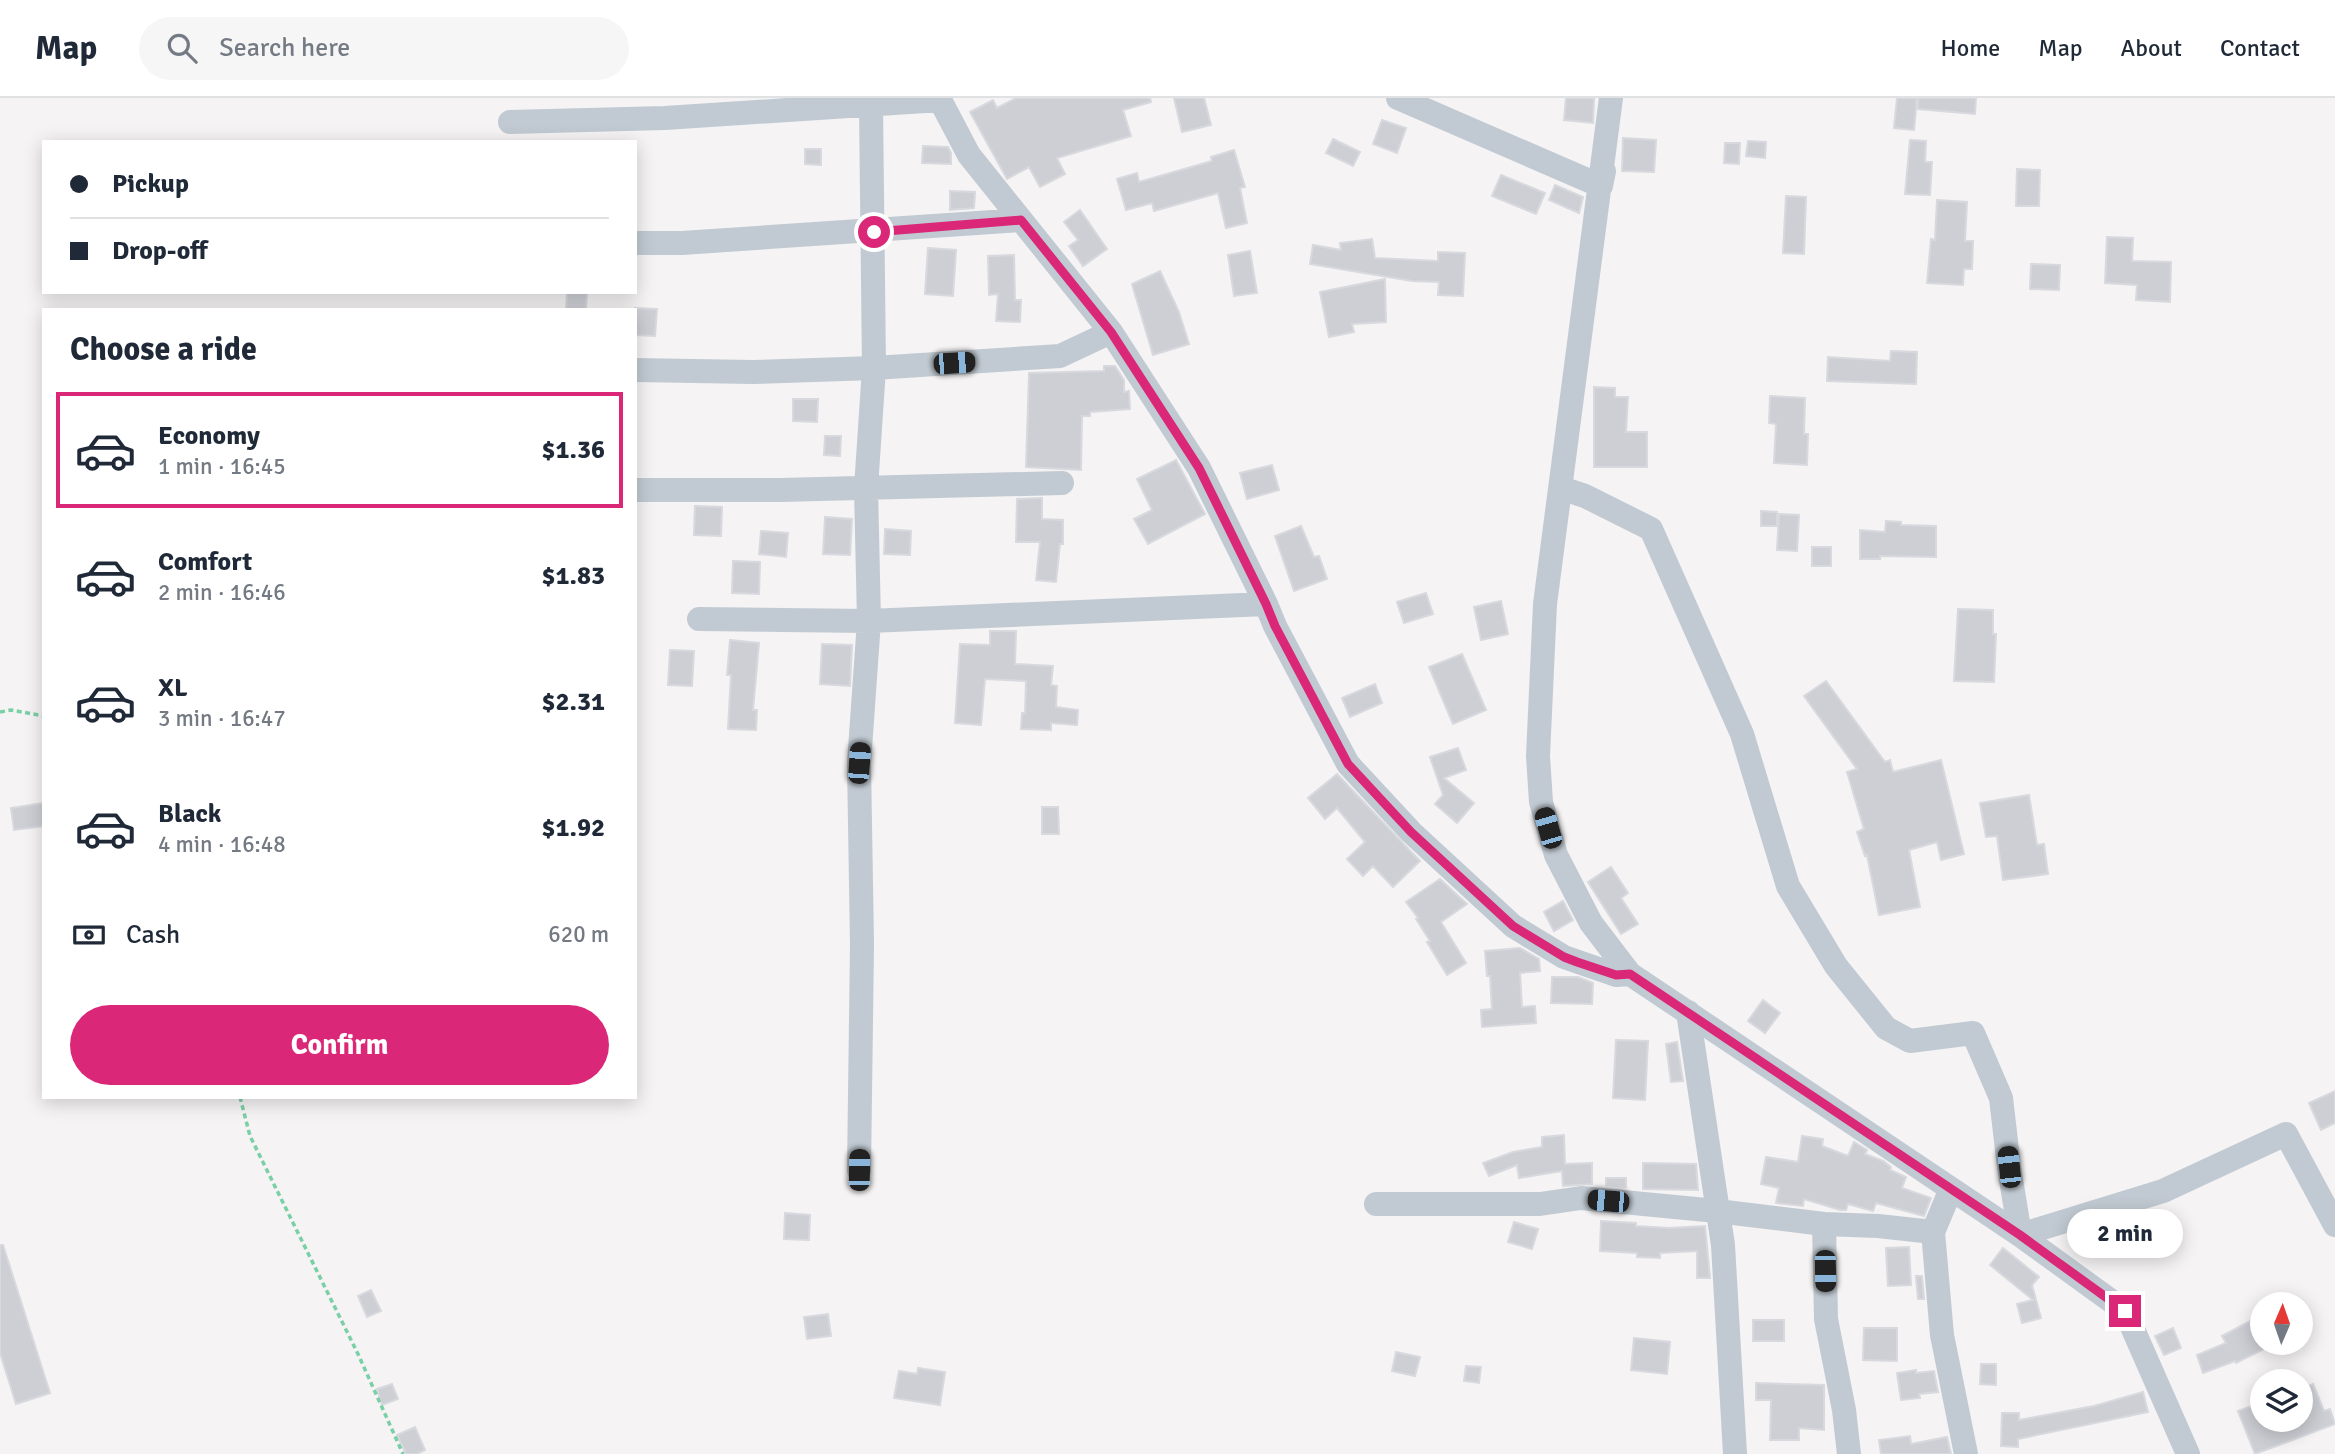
<!DOCTYPE html>
<meta charset="utf-8">
<style>
body{margin:0;font-family:Signika,sans-serif;background:#f6f6f7;color:#1f2937;height:100vh;display:flex;flex-direction:column;font-size:26px;white-space:nowrap}
*{box-sizing:border-box;margin:0}
p{font-size:23px;color:#747a83}
.icon{flex:none;width:38px;height:38px;fill:none;stroke:currentColor;stroke-width:2;stroke-linecap:round;stroke-linejoin:round}
.map{position:relative;flex:1;overflow:hidden}
.sheet{position:absolute;left:42px;top:210px;width:595px;height:791px;display:flex;flex-direction:column;background:#fff;border-radius:0px;box-shadow:0 4px 18px #0003}
.sheet>*{flex:none}
.top-card{position:absolute;left:42px;top:42px;width:595px;height:154px;border-radius:0px;box-shadow:0 4px 18px #0003;display:grid;align-content:center;height:154px;padding:0 28px;background:#fff}
.needle{width:46px;rotate:2deg}
.controls{position:absolute;left:2250px;top:1194px;display:grid;gap:14px}
.controls a{display:grid;place-items:center;width:63px;height:63px;border-radius:50%;background:#fff;box-shadow:0 4px 18px #0003;font-size:35px}
.end{position:absolute;width:32px;height:32px;margin:-16px;border:9px solid #db2777;background:#fff;box-shadow:0 0 0 4px #fff}
.from{border-radius:50%}
.bubble{position:absolute;height:49px;border-radius:24px;background:#fff;box-shadow:0 4px 18px #0003;font-size:23px;font-weight:800;line-height:49px;text-align:center}
.car{position:absolute;width:21px;height:42px;margin:-21px -10px;border-radius:9px;box-shadow:0 0 5px 2px #0007;background:linear-gradient(#222 24%,#8ab4d8 0 40%,#222 0 76%,#8ab4d8 0 86%,#222 0)}
.top-card b{display:flex;align-items:center;gap:24px;height:66px;font-size:26px}
.top-card b+b{border-top:2px solid #e0e1e3}
.top-card i{width:18px;height:18px;background:#1f2937}
ul{padding:0;list-style:none}
li{display:flex;align-items:center;gap:21px;height:116px;margin:0 14px 10px;padding:0 14px;border:4px solid transparent;border-radius:0px}
li div{flex:1}
li b{display:block;font-size:26px}
li em{font-style:normal;font-weight:800}
li.current{border-color:#db2777}
li>.icon{width:63px;height:63px;stroke-width:1.5}
h2{padding:0 28px;font-size:32px;line-height:84px}
.pay{display:flex;align-items:center;gap:18px;height:77px;padding:0 28px;font-size:26px}
.pay p{margin-inline-start:auto}
.action{display:flex;gap:14px;margin-top:auto;padding:14px 28px}
.action a{flex:1;height:80px;border-radius:42px;background:#db2777;color:#fff;font-size:28px;font-weight:800;line-height:80px;text-align:center}
header{display:flex;align-items:center;gap:42px;box-sizing:border-box;height:98px;padding:0 35px;background:#fff;border-bottom:2px solid #e0e1e3}
header strong{font-size:33px}
nav{display:flex;gap:38px;margin-inline-start:auto;font-size:24px}
.search{width:490px;height:63px;background:#f6f6f7;display:flex;align-items:center;gap:18px;box-sizing:border-box;padding:0 24px;border-radius:38px;color:#747a83;font-size:26px}
.map>svg:first-child{display:block}
.building{fill:#cdcfd5;stroke:#d7d9de;stroke-width:2}
.lines{fill:none;stroke-linecap:round;stroke-linejoin:round}
.path{stroke:#7ad0a6;stroke-width:3.5;stroke-dasharray:5 3.5;stroke-linecap:butt}
.minor{stroke:#c1cad2;stroke-width:24}
.route{stroke:#db2777;stroke-width:9}
</style>
<header>
<strong>Map</strong>
<div class="search"><svg class="icon" aria-label="search" viewBox="0 0 24 24"><circle cx="10" cy="10" r="6"/><path d="M15 15l6 6"/></svg>Search here</div>
<nav><a>Home</a><a>Map</a><a>About</a><a>Contact</a></nav>
</header>
<div class="map">
<svg width="2335" height="1356" viewBox="0 0 2335 1356">
<rect width="100%" height="100%" fill="#f5f3f3"/>
<path class="building" d="M1016,0h134l1,4 -28,8 8,26 -74,22 8,16 -25,13 -11,-20 -22,12 -37,-67 23,-12 4,8z
M1174,0h30l7,27 -29,7z
M1566,0h28l-1,25 -29,-3z
M1897,0h20l-3,32 -20,-2z
M1918,0h58l-1,16 -57,-5z
M1382,22l24,8 -9,25 -24,-9z
M1623,40l33,2 -2,32 -32,-1z
M1333,41l27,13 -7,14 -27,-13z
M1910,42l16,1 -1,21h7l-2,33 -25,-1z
M1748,43l18,1 -1,16 -19,-2z
M1725,45h15l-1,21 -15,-1z
M923,48l25,1 3,6v11l-29,-1z
M805,51h16v16l-16,-1z
M1234,52l11,37 -5,1 7,35 -21,5 -8,-35 -64,18 -2,-8 -26,7 -9,-31 20,-6 2,9 73,-21 -1,-4z
M2017,71l23,1 -1,36h-23z
M1501,77l44,18 -9,21 -44,-18z
M1555,87l28,12 -4,16 -30,-13z
M950,93l25,1 -1,16 -24,2z
M1786,98l20,1 -2,57 -21,-1z
M1937,102l30,2 -2,39h8l-1,28h-8l-1,16 -36,-2 4,-44 4,1z
M1080,112l27,39 -24,17 -14,-20 9,-6 -14,-18z
M2107,139l26,1 -1,23 39,1 -1,40 -34,-2 1,-15 -32,-2z
M1372,141l3,19 63,3v-9l27,1 -2,43 -25,-1 1,-13 -27,-1 -102,-17 3,-19 28,5 -1,-7z
M928,150l28,2 -3,46 -28,-2z
M1250,153l7,42 -23,3 -6,-41z
M1014,157l1,45h6l-1,22 -24,-1 2,-27 -9,1 -1,-39z
M2031,166l29,1 -1,25 -29,-1z
M1160,173l19,41 10,32 -36,11 -21,-71z
M1385,181l1,43 -34,2 2,8 -25,5 -9,-45z
M567,194h20l-1,18h-20z
M635,210l22,1 -2,27 -20,-1z
M1891,253l26,1 -1,32 -89,-3 1,-24 62,4z
M1104,268h11l9,14v12l5,-1 1,18 -40,3v4h-8l-1,54 -55,-3 3,-94 75,-2z
M1594,289l21,1v9h13l-2,35h21v35h-53z
M1770,298l35,2 -1,36h4l-1,31 -33,-2 2,-39 -7,-1z
M793,301h25l-1,23 -24,-1z
M825,338h16l-1,20 -16,-1z
M1176,362l29,54 -57,30 -14,-25 18,-9 -15,-31z
M1272,367l7,25 -32,9 -7,-26z
M1042,400v21l21,1v24h-3l-4,38 -20,-2 4,-38h-24l1,-43z
M695,408l27,1 -1,29 -27,-1z
M1761,413l16,1v14h-16z
M1779,416l20,1 -2,36 -20,-1z
M825,419l27,2 -2,36 -27,-1z
M1886,423l15,1v3l35,1v31l-56,-1v3h-20v-29l25,2z
M1301,428l13,31 5,-1 8,23 -33,12 -19,-55z
M885,431l26,2 -1,24 -26,-1z
M761,433l27,2 -2,24 -27,-3z
M1812,449h19v19h-19z
M733,463l27,1 -1,32 -27,-1z
M1426,495l7,21 -29,9 -7,-21z
M1501,503l7,33 -27,6 -7,-33z
M1958,511l35,1v24h3l-2,48 -40,-1z
M990,533h26l-1,33 38,2 -2,19 6,1 -1,21 22,3 -1,15 -26,-2v7l-30,-1 1,-16h3l1,-32 -41,-2 -4,46 -26,-2 5,-79 30,1z
M730,542l29,3 -6,67h4l-1,20 -28,-1 3,-54h-4z
M822,546l30,1 -2,41 -30,-2z
M670,552l24,1 -2,35 -24,-1z
M1462,556l24,56 -33,14 -24,-57z
M1826,583l59,81 5,-2 3,12 48,-12 23,94 -23,6 -4,-18 -28,8 11,57 -41,8 -12,-60 -2,1 -8,-24 7,-3 -17,-57 10,-3 -53,-73z
M1375,586l7,19 -32,14 -8,-19z
M1458,650l8,22 -22,8 30,25 -17,20 -22,-19 8,-9 -13,-38z
M1337,676l83,87 -27,26 -20,-21 -10,10 -16,-17 18,-17 -28,-34 -12,11 -17,-21z
M2029,697l8,50 7,-1 4,30 -45,6 -6,-44 -11,1 -6,-34z
M44,705v23l-30,4 -3,-22z
M1042,709h16l1,27h-17z
M1611,769l17,26 -7,5 17,26 -17,10 -33,-52z
M1440,781l27,25 -26,18 25,41 -19,12 -20,-33 3,-1 -14,-22 2,-1 -12,-16z
M1563,803l10,19 -19,11 -10,-19z
M1520,850l19,11 1,12 -20,2 2,34 13,-1 1,17 -54,4 -1,-17 11,-1 -2,-33h-3l-2,-25z
M1552,879h26l15,6 -1,21 -41,-1z
M1763,902l17,13 -15,20 -17,-12z
M1616,942l32,1 -3,59 -32,-2z
M1677,944l6,39 -12,1 -5,-38z
M2335,993v32l-14,7 -12,-27z
M1564,1037l1,29 27,-1v21l-29,2 -1,-15 -43,7 -2,-13 -28,11 -6,-13 30,-11 29,-5v-10z
M1802,1038l21,3 -1,7 26,10 6,-14 13,8 -2,4 18,7 8,6 -1,3 16,7 -4,11 29,10 -7,18 -48,-13 -3,8 -25,-7 -2,6h-6l-36,-11 -1,7 -27,-3 3,-15 -18,-4 5,-27 32,5z
M1643,1065l53,1 2,26 -55,-1z
M1606,1080h20v9l-20,-2z
M785,1115l25,2 -1,25 -25,-1z
M1601,1123l35,2v3l33,2 36,-2 5,52h-13v-27l-37,2v5l-23,-1v-4l-37,-2z
M1514,1124l24,7 -6,20 -24,-7z
M0,1147h3l47,148 -34,11 -16,-51z
M1909,1149l2,38 -23,1 -2,-38z
M2003,1150l36,29 -7,8 9,33 -19,5 -5,-19 16,-4 -43,-35z
M1916,1178h6l2,23h-6z
M371,1192l10,21 -14,6 -9,-21z
M828,1216l3,22 -24,3 -3,-22z
M1753,1222h31v21h-31z
M2250,1223l14,28 -28,14 -1,-2 -32,12 -6,-18 29,-12 -4,-7z
M1864,1230h33v33l-34,-1z
M2173,1230l8,20 -17,7 -9,-19z
M1634,1240l36,4 -3,32 -36,-4z
M1396,1254l24,5 -5,19 -23,-5z
M1981,1266h15v21l-16,-1z
M1466,1268l15,1 -2,16 -15,-2z
M918,1270l27,4 -5,33 -46,-7 5,-27 18,3z
M1916,1272v3l18,-2 4,21 -19,2 1,4 -19,2 -4,-27z
M1756,1285l68,2v45l-25,-2v12h-29l1,-40h-15z
M392,1286l6,15 -16,6 -5,-16z
M2313,1286l11,27 6,-2 5,15 -80,30 -17,-43 25,-9v17h38v-30z
M2143,1294l5,20 -130,27v8l-17,-1 1,-33h17v7l75,-14z
M415,1329l10,23 -8,4h-11l-9,-19z
M1910,1338l1,8 36,-7 4,17h-70l-2,-14z"/>
<g class="lines">
<path class="path" d="M0,614l11,-2 33,6
M240,999l10,39 108,218 45,100"/>
<path class="minor" d="M939,0l30,57 142,177 88,136 67,136 9,22 73,138 63,68 102,94 51,31 52,18 14,-1
M1398,0l203,88 3,-15
M1611,0l-66,506 -7,152 3,46 15,53 35,68 39,51 390,261 105,76 63,143
M510,24l155,-4 275,-18
M635,145h47l339,-23
M635,272l118,2 121,-4 186,-12 51,-24
M1561,390l24,8 66,33 91,205 46,152 48,80 50,62 24,13 63,-8 28,65 8,69 11,68 143,-44 123,-57 49,91
M635,392h145l282,-7
M699,521l170,2 397,-17
M1688,914l35,233 12,209
M859,1072l3,-226 -3,-181 10,-142 -3,-133 8,-120 -3,-262
M1376,1106h164l41,-6 136,13 107,13 54,2 55,6 18,-43
M1824,1126l2,95 18,91 5,44
M1933,1134l9,103 24,119"/>
</g>
<g class="lines">
<path class="route" d="M874,134l147,-12 90,112 88,136 67,136 9,22 73,138 63,68 102,94 51,31 13,5 39,13 14,-1 390,261 105,76"/>
</g>
</svg>
<div class="controls">
<a><svg class="needle" viewBox="-14 -14 28 28"><path d="M0-13l5 13h-10z" fill="#e53935"/><path d="M0 13l5-13h-10z" fill="#747a83"/></svg></a>
<a><svg class="icon" aria-label="layers" viewBox="0 0 24 24"><path d="M12 4l9 5-9 5-9-5zM3 14l9 5 9-5"/></svg></a>
</div>
<i class="end from" style="left:874px;top:134px"></i>
<i class="end" style="left:2125px;top:1213px"></i>
<div class="bubble" style="left:2067px;top:1111px;width:116px">2 min</div>
<i class="car" style="left:954px;top:265px;rotate:86deg"></i>
<i class="car" style="left:859px;top:665px;rotate:4deg"></i>
<i class="car" style="left:1548px;top:730px;rotate:344deg"></i>
<i class="car" style="left:2009px;top:1069px;rotate:354deg"></i>
<i class="car" style="left:859px;top:1072px;rotate:1deg"></i>
<i class="car" style="left:1608px;top:1103px;rotate:275deg"></i>
<i class="car" style="left:1825px;top:1173px;rotate:179deg"></i>
<div class="top-card">
<b><i class="from"></i>Pickup</b>
<b><i></i>Drop-off</b>
</div>
<section class="sheet">
<h2>Choose a ride</h2>
<ul>
<li class="current"><svg class="icon" aria-label="car" viewBox="0 0 24 24"><path d="M5 17H2v-5l4-1 3-4h7l3 4 3 1v5h-3M9 17h6M6 11h13"/><circle cx="7" cy="17" r="2"/><circle cx="17" cy="17" r="2"/></svg><div><b>Economy</b><p>1 min · 16:45</p></div><em>$1.36</em></li>
<li><svg class="icon" aria-label="car" viewBox="0 0 24 24"><path d="M5 17H2v-5l4-1 3-4h7l3 4 3 1v5h-3M9 17h6M6 11h13"/><circle cx="7" cy="17" r="2"/><circle cx="17" cy="17" r="2"/></svg><div><b>Comfort</b><p>2 min · 16:46</p></div><em>$1.83</em></li>
<li><svg class="icon" aria-label="car" viewBox="0 0 24 24"><path d="M5 17H2v-5l4-1 3-4h7l3 4 3 1v5h-3M9 17h6M6 11h13"/><circle cx="7" cy="17" r="2"/><circle cx="17" cy="17" r="2"/></svg><div><b>XL</b><p>3 min · 16:47</p></div><em>$2.31</em></li>
<li><svg class="icon" aria-label="car" viewBox="0 0 24 24"><path d="M5 17H2v-5l4-1 3-4h7l3 4 3 1v5h-3M9 17h6M6 11h13"/><circle cx="7" cy="17" r="2"/><circle cx="17" cy="17" r="2"/></svg><div><b>Black</b><p>4 min · 16:48</p></div><em>$1.92</em></li>
</ul>
<div class="pay"><svg class="icon" aria-label="cash" viewBox="0 0 24 24"><path d="M3 7h18v10H3z"/><circle cx="12" cy="12" r="2"/></svg>Cash<p>620 m</p></div>
<div class="action"><a>Confirm</a></div>
</section>
</div>
